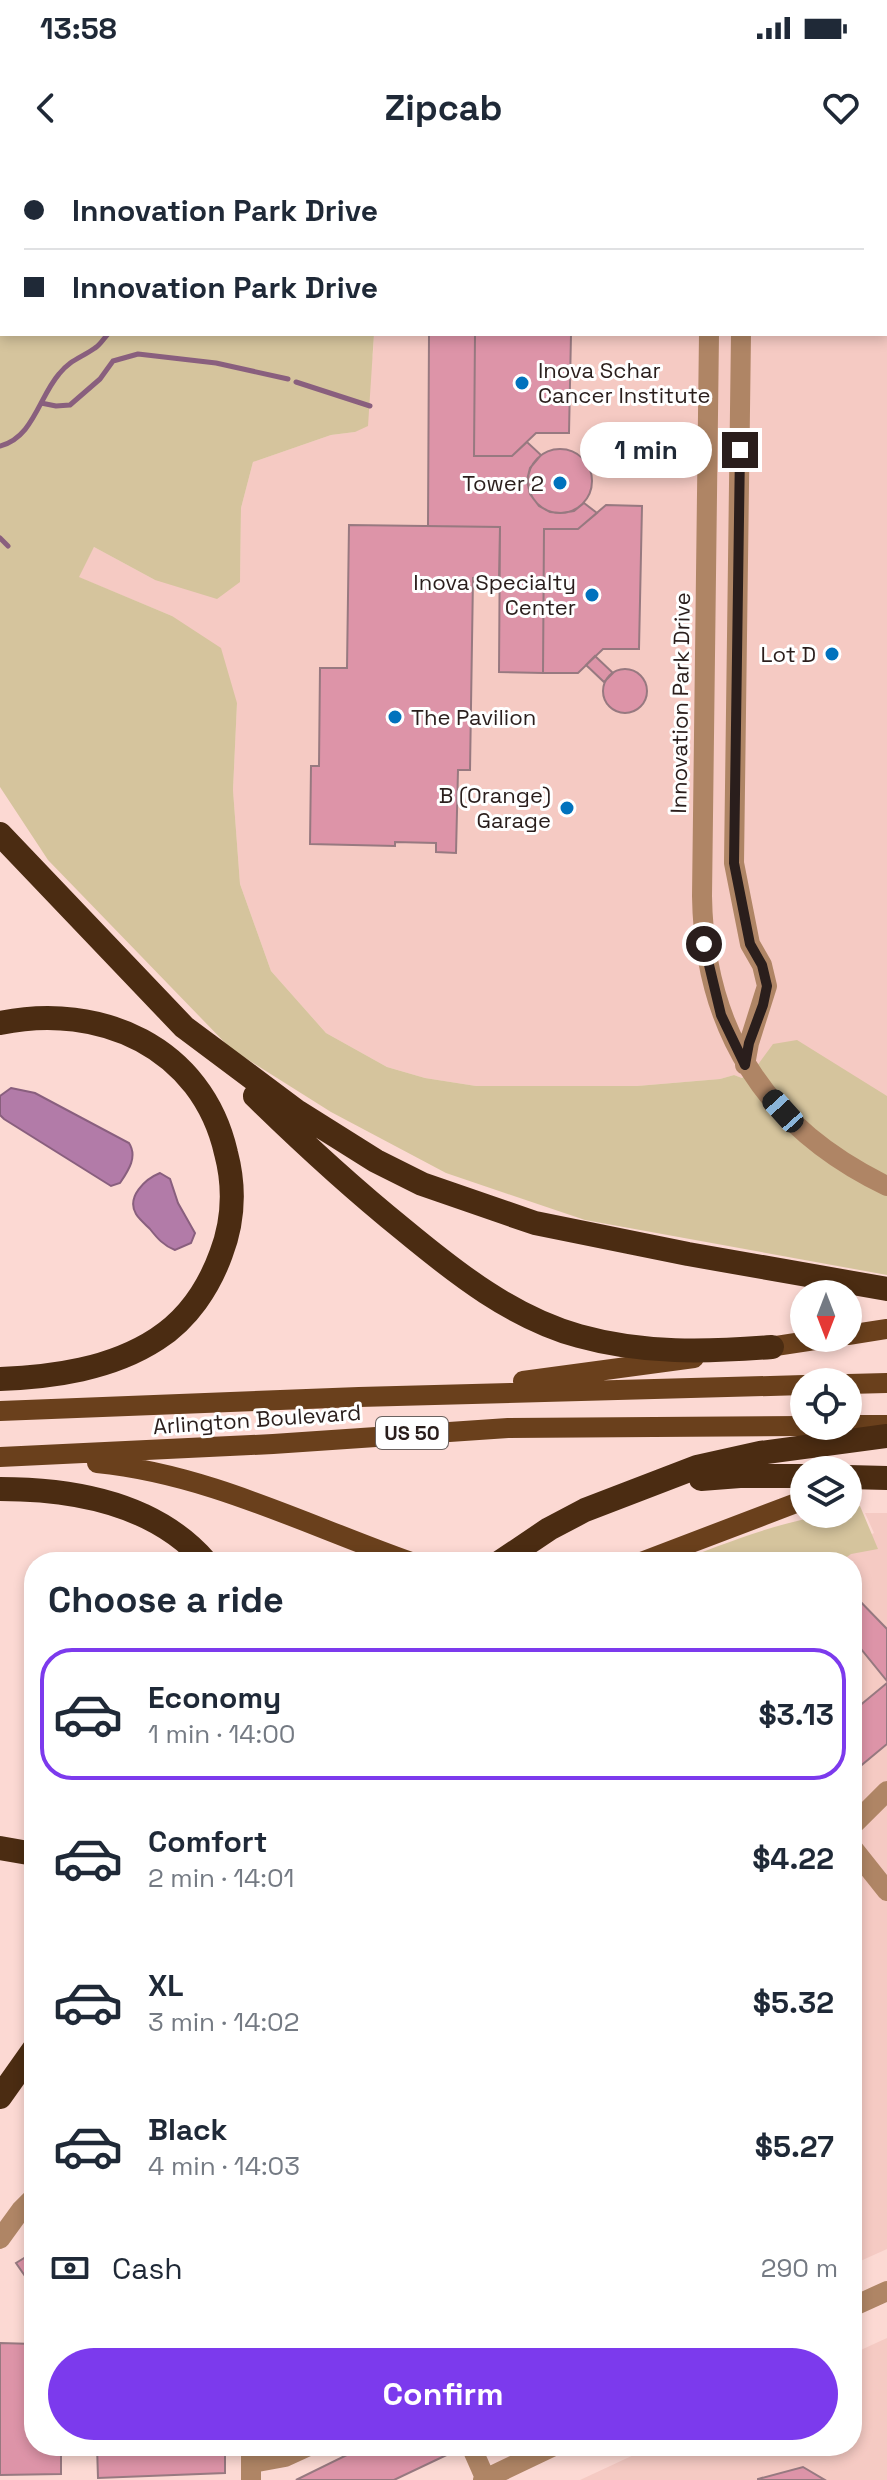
<!DOCTYPE html>
<meta charset="utf-8">
<style>
body{margin:0;font-family:"Space Grotesk",sans-serif;background:#f2f2f3;color:#1f2937;height:100vh;display:flex;flex-direction:column;font-size:30px;white-space:nowrap}
*{box-sizing:border-box;margin:0}
p{font-size:26px;color:#747a83}
.icon{flex:none;width:44px;height:44px;fill:none;stroke:currentColor;stroke-width:2;stroke-linecap:round;stroke-linejoin:round}
.map{position:relative;flex:1;overflow:hidden}
.side{position:absolute;left:24px;top:1392px;width:838px;height:904px;display:flex;flex-direction:column;background:#fff;border-radius:32px;box-shadow:0 4px 12px #0003}
.side>*{flex:none}
.guide{position:absolute;left:0px;top:0px;width:888px;height:176px;box-shadow:0 4px 12px #0003;display:grid;align-content:center;height:176px;padding:0 24px;background:#fff}
.needle{width:52px;rotate:180deg}
.buttons{position:absolute;left:790px;top:1120px;display:grid;gap:16px}
.buttons a{display:grid;place-items:center;width:72px;height:72px;border-radius:50%;background:#fff;box-shadow:0 4px 12px #0003;font-size:40px}
.end{position:absolute;width:36px;height:36px;margin:-18px;border:10px solid #2a1e1c;background:#fff;box-shadow:0 0 0 4px #fff}
.from{border-radius:50%}
.bubble{position:absolute;height:56px;border-radius:28px;background:#fff;box-shadow:0 4px 12px #0003;font-size:26px;font-weight:700;line-height:56px;text-align:center}
.car{position:absolute;width:24px;height:48px;margin:-24px -12px;border-radius:10px;box-shadow:0 0 6px 2px #0007;background:linear-gradient(#222 24%,#8ab4d8 0 40%,#222 0 76%,#8ab4d8 0 86%,#222 0)}
.guide b{display:flex;align-items:center;gap:28px;height:76px;font-size:30px}
.guide b+b{border-top:2px solid #e0e1e3}
.guide i{width:20px;height:20px;background:#1f2937}
ul{padding:0;list-style:none}
li{display:flex;align-items:center;gap:24px;height:132px;margin:0 16px 12px;padding:0 8px;border:4px solid transparent;border-radius:32px}
li div{flex:1}
li b{display:block;font-size:30px}
li em{font-style:normal;font-weight:700}
li.active{border-color:#7c3aed}
li>.icon{width:72px;height:72px;stroke-width:1.5}
h2{padding:0 24px;font-size:36px;line-height:96px}
.pay{display:flex;align-items:center;gap:20px;height:88px;padding:0 24px;font-size:30px}
.pay p{margin-inline-start:auto}
.primary-button{display:flex;gap:16px;margin-top:auto;padding:16px 24px}
.primary-button a{flex:1;height:92px;border-radius:48px;background:#7c3aed;color:#fff;font-size:32px;font-weight:700;line-height:92px;text-align:center}
.status{display:flex;justify-content:space-between;align-items:center;height:56px;padding:0 40px;background:#fff;direction:ltr}
.status svg{height:22px;fill:currentColor}
header{display:flex;justify-content:space-between;align-items:center;height:104px;padding:0 24px;background:#fff;font-size:36px;font-weight:700}
.map>svg:first-child{display:block}
.built{fill:#f5cac3}
.green{fill:#d5c49d}
.water{fill:#b27ba8;stroke:#895f7e;stroke-width:2}
.lines{fill:none;stroke-linecap:round;stroke-linejoin:round}
.stream{stroke:#895f7e;stroke-width:5}
.building{fill:#dd94a8;stroke:#977980;stroke-width:2}
.minor{stroke:#af8565;stroke-width:20}
.major{stroke:#6a401c;stroke-width:20}
.highway{stroke:#4b2c12;stroke-width:24}
.route{stroke:#2a1e1c;stroke-width:10}
.poi-dot{fill:#0172bd;stroke:#fff;stroke-width:3}
.labels{text-anchor:middle;stroke-width:6;stroke-linejoin:round;paint-order:stroke}
.shield{fill:#fff;stroke:#6a6260;stroke-width:2}
.shield-label{font-size:20px;font-weight:bold;fill:#2a1e1c}
.poi-label{font-size:22px;fill:#2a1e1c;stroke:#fff;text-anchor:end}
.street-label{font-size:22px;fill:#2a1e1c;stroke:#fff}
</style>
<div class="status"><b>13:58</b><svg viewBox="0 0 49 12"><path d="M0 12V9h3v3zM5 12V6h3v6zM10 12V3h3v9zM15 12V0h3v12zM26 1h20v11H26zM47 4h2v5h-2z"/></svg></div>
<header><svg class="icon" aria-label="back" viewBox="0 0 24 24"><path d="M15 5l-7 7 7 7"/></svg>Zipcab<svg class="icon" aria-label="heart" viewBox="0 0 24 24"><path d="M12 20l-8-8c-3-5 5-10 8-4 3-6 11-1 8 4z"/></svg></header>
<div class="map">
<svg width="887" height="2320" viewBox="0 0 887 2320">
<rect width="100%" height="100%" fill="#fcd9d3"/>
<path class="built" d="M425,0h462v936l-133,-26 -12,8 -8,-3 -14,4 -83,7h-161l-51,-8 -38,-11 -61,-34 -55,-62 -31,-87 -7,-94 4,-87 -65,-87 -94,-39 16,-30 61,33 85,2 1,-74 12,-46 78,-27 24,-3 18,-78 1,-20h512v-172h-462z
M865,1353h22v736l-31,14 6,15 -10,4v-720h-37l59,-29z
M887,2178v142h-307l73,-34h199v-92z"/>
<path class="green" d="M0,0h425l-423,2v172h372l-6,92 -13,6 -24,3 -78,27 -12,46 -1,74 -23,17 -62,-19 -61,-33 -15,30 93,39 49,32 16,55 -4,87 7,94 31,87 55,62 61,34 38,11 51,8h161l83,-7 14,-4 8,3 12,-8 19,-26 24,-4 90,56v179l-302,-55 -139,-47 -115,-61 -100,-63 -183,-189 -48,-73z
M860,1346l18,43 -27,5 -11,8h-165c51,-18 120,-48 173,-48v-5z"/>
<path class="water" d="M11,928l24,5 94,50c9,14 -1,28 -9,40l-9,3 -107,-67 -4,-4v-19z
M160,1013l10,6 8,24 17,30 -4,10 -16,7c-11,-4 -18,-12 -25,-21 -4,-4 -11,-10 -14,-15 -10,-17 9,-35 24,-41z"/>
<g class="lines">
<path class="stream" d="M296,222l74,24
M41,243l15,3 14,-1 30,-26 13,-18 25,-7 78,9 72,16
M0,286c33,-8 39,-49 59,-72 12,-15 22,-16 36,-26 5,-3 9,-10 13,-14
M0,378l8,8"/>
</g>
<path class="building" d="M443,0h96l-96,2z
M539,0h98l-98,2z
M804,0h83v32l-1,-30h-82z
M429,174h46l-1,122h38l15,-14 14,13 -11,13 -3,12 3,14 9,12 11,6 11,1 13,-2 10,-8 13,10 -19,16h-34l-1,144 -44,-1 1,-145 -72,-1z
M475,174h96l-2,99h-33l-24,23h-38z
M528 321a32 32 0 1 1 64 0a32 32 0 1 1-64 0Z
M606,345l36,1 -3,143h-36l-25,24h-35l1,-144h34z
M349,365l151,2 -1,51h-26l-3,192h-12l-2,83 -20,-1v-9l-41,-1v4l-85,-2 1,-78h8l1,-98h27z
M595,496l18,17 -9,9 -18,-17z
M603 531a22 22 0 1 1 44 0a22 22 0 1 1-44 0Z
M852,1433l35,36v52l-35,-43z
M887,1523v61l-35,29v-61z
M34,2092v37l-18,-26z
M0,2183l34,1v102h27v28l-61,1z
M97,2286h128v27l-127,5z
M365,2286h85l3,6 -59,28h-98z
M803,2307l22,13h-67v-1z"/>
<g class="lines">
<path class="minor" d="M711,2v-2
M744,2v-2
M886,143h1
M709,174l-7,562c2,134 64,232 185,290
M741,174l-7,529 16,81 12,21 5,21 -18,57 -4,22
M852,1666l35,-35
M852,1687l35,44
M0,2079l21,-29 13,-13
M852,2147l35,-16
M251,2286v34
M471,2286l15,34
M251,2303l34,-6 24,-11
M483,2320l71,-34"/>
<path class="major" d="M848,1175l39,-6
M757,1189l71,-11
M523,1221l171,-23
M848,1224l39,-1
M0,1251l359,-14 445,-12
M848,1265h39
M0,1297l273,-13 235,-16 296,-2
M97,1303c111,11 209,62 314,99
M641,1402l163,-62"/>
<path class="highway" d="M0,674l184,193 114,85 78,49 46,23 113,39 153,31 199,35
M0,863c100,-21 202,24 226,130 9,34 8,67 -5,101 -12,33 -33,65 -64,85 -46,30 -104,38 -157,40
M255,936c48,47 97,92 149,134 52,43 109,88 175,106 64,18 128,16 193,11
M848,1317l39,1
M701,1319l39,-3h64
M0,1329c74,0 156,15 206,73
M500,1402l49,-33 36,-19 112,-43 63,-14 127,-17
M0,1688l34,6
M0,1937l34,-48"/>
</g>
<g class="lines">
<path class="route" d="M704,784l17,71 24,50 4,-22 14,-38 4,-19 -5,-21 -12,-21 -16,-81 6,-413"/>
</g>
<g class="poi-dot">
<circle cx="522" cy="223" r="8"/>
<circle cx="560" cy="323" r="8"/>
<circle cx="592" cy="435" r="8"/>
<circle cx="832" cy="494" r="8"/>
<circle cx="395" cy="557" r="8"/>
<circle cx="567" cy="648" r="8"/>
</g>
<g class="labels">
<rect class="shield" x="376" y="1257" width="72" height="32" rx="6"/>
<g class="shield-label">
<text x="412" y="1280">US 50</text>
</g>
<g class="poi-label">
<text x="538" y="218" text-anchor="start">Inova Schar<tspan x="538" dy="25">Cancer Institute</tspan></text>
<text x="544" y="331">Tower 2</text>
<text x="576" y="430">Inova Specialty<tspan x="576" dy="25">Center</tspan></text>
<text x="816" y="502">Lot D</text>
<text x="411" y="565" text-anchor="start">The Pavilion</text>
<text x="551" y="643">B (Orange)<tspan x="551" dy="25">Garage</tspan></text>
</g>
<g class="street-label">
<text transform="translate(680 543) rotate(-89)" y="8">Innovation Park Drive</text>
<text transform="translate(257 1259) rotate(-4)" y="8">Arlington Boulevard</text>
</g>
</g>
</svg>
<div class="buttons">
<a><svg class="needle" viewBox="-14 -14 28 28"><path d="M0-13l5 13h-10z" fill="#e53935"/><path d="M0 13l5-13h-10z" fill="#747a83"/></svg></a>
<a><svg class="icon" aria-label="locate" viewBox="0 0 24 24"><circle cx="12" cy="12" r="6"/><path d="M12 2v4M12 18v4M2 12h4M18 12h4"/></svg></a>
<a><svg class="icon" aria-label="layers" viewBox="0 0 24 24"><path d="M12 4l9 5-9 5-9-5zM3 14l9 5 9-5"/></svg></a>
</div>
<i class="end from" style="left:704px;top:784px"></i>
<i class="end" style="left:740px;top:290px"></i>
<div class="bubble" style="left:580px;top:262px;width:132px">1 min</div>
<i class="car" style="left:783px;top:951px;rotate:318deg"></i>
<div class="guide">
<b><i class="from"></i>Innovation Park Drive</b>
<b><i></i>Innovation Park Drive</b>
</div>
<section class="side">
<h2>Choose a ride</h2>
<ul>
<li class="active"><svg class="icon" aria-label="car" viewBox="0 0 24 24"><path d="M5 17H2v-5l4-1 3-4h7l3 4 3 1v5h-3M9 17h6M6 11h13"/><circle cx="7" cy="17" r="2"/><circle cx="17" cy="17" r="2"/></svg><div><b>Economy</b><p>1 min · 14:00</p></div><em>$3.13</em></li>
<li><svg class="icon" aria-label="car" viewBox="0 0 24 24"><path d="M5 17H2v-5l4-1 3-4h7l3 4 3 1v5h-3M9 17h6M6 11h13"/><circle cx="7" cy="17" r="2"/><circle cx="17" cy="17" r="2"/></svg><div><b>Comfort</b><p>2 min · 14:01</p></div><em>$4.22</em></li>
<li><svg class="icon" aria-label="car" viewBox="0 0 24 24"><path d="M5 17H2v-5l4-1 3-4h7l3 4 3 1v5h-3M9 17h6M6 11h13"/><circle cx="7" cy="17" r="2"/><circle cx="17" cy="17" r="2"/></svg><div><b>XL</b><p>3 min · 14:02</p></div><em>$5.32</em></li>
<li><svg class="icon" aria-label="car" viewBox="0 0 24 24"><path d="M5 17H2v-5l4-1 3-4h7l3 4 3 1v5h-3M9 17h6M6 11h13"/><circle cx="7" cy="17" r="2"/><circle cx="17" cy="17" r="2"/></svg><div><b>Black</b><p>4 min · 14:03</p></div><em>$5.27</em></li>
</ul>
<div class="pay"><svg class="icon" aria-label="cash" viewBox="0 0 24 24"><path d="M3 7h18v10H3z"/><circle cx="12" cy="12" r="2"/></svg>Cash<p>290 m</p></div>
<div class="primary-button"><a>Confirm</a></div>
</section>
</div>
